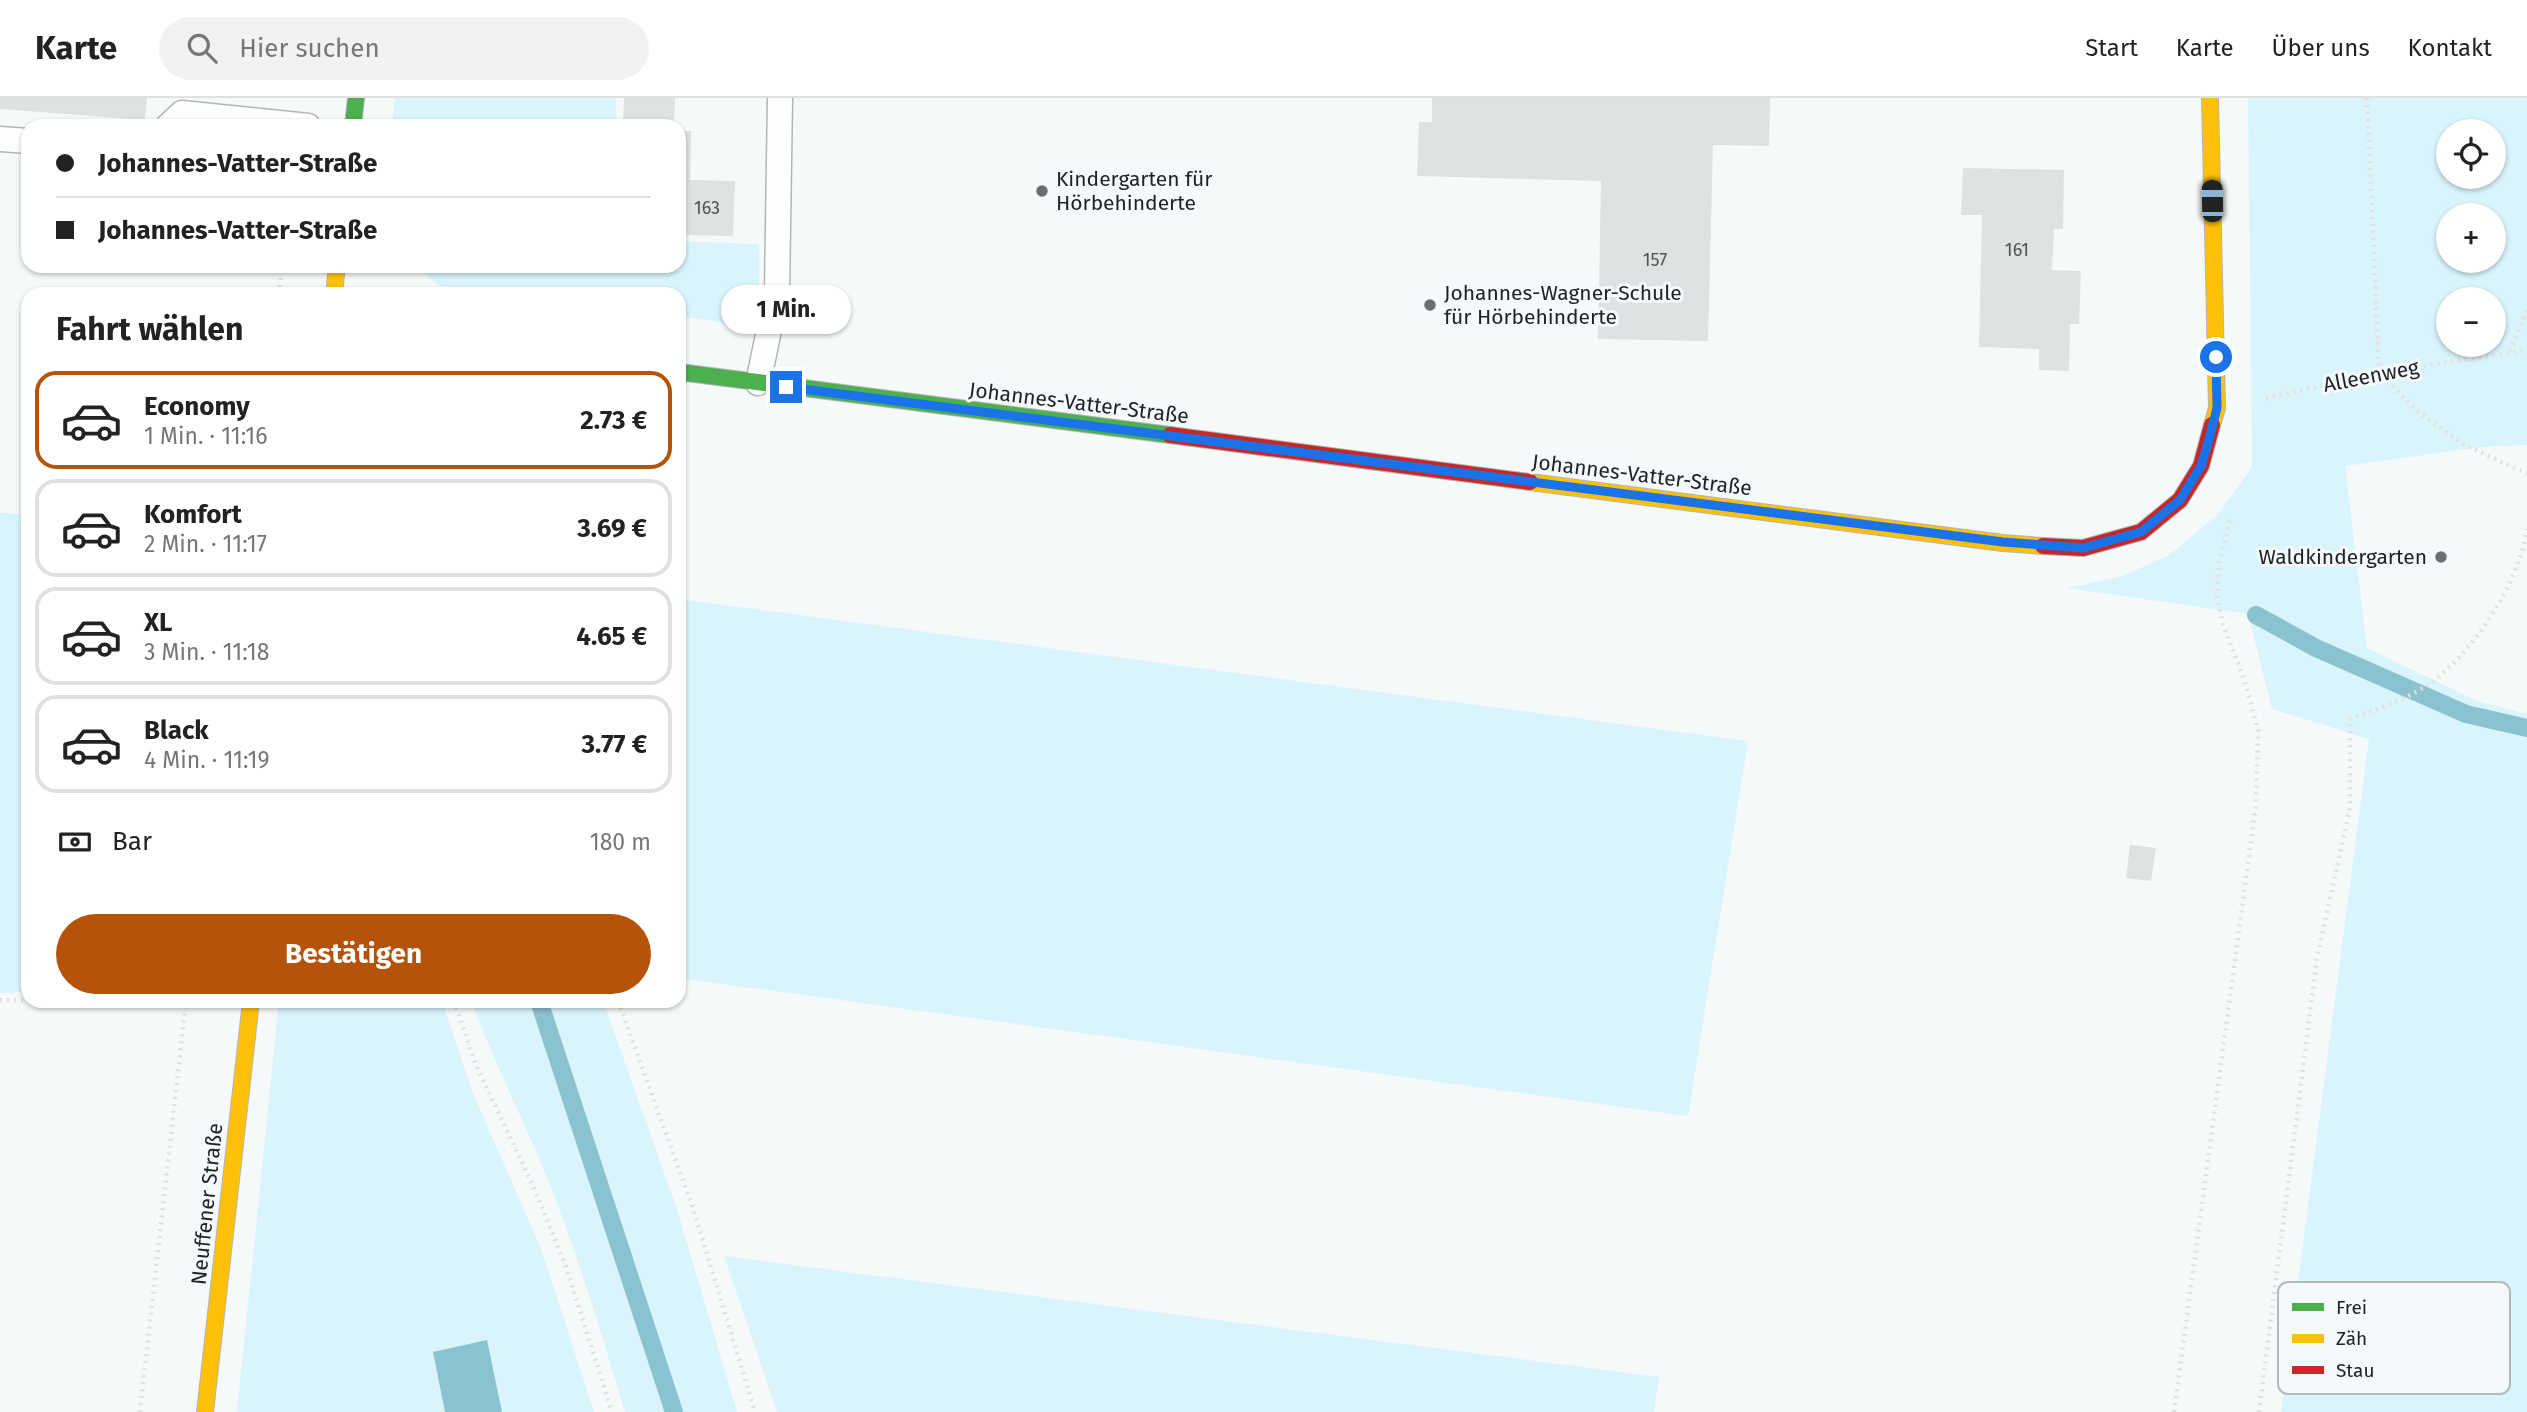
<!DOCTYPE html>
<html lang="de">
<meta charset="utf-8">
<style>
body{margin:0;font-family:"Fira Sans",sans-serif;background:#f2f2f2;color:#222;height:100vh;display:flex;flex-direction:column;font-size:26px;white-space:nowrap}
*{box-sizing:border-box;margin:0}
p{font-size:23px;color:#767676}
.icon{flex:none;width:38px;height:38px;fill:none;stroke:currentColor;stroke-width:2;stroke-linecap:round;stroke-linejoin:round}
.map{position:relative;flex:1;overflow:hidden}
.side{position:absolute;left:21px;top:189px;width:665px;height:721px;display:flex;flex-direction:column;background:#fff;border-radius:21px;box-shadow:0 2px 5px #0004}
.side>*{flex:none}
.hud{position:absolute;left:21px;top:21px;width:665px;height:154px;border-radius:21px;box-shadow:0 2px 5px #0004;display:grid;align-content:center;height:154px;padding:0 35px;background:#fff}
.controls{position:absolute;left:2436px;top:21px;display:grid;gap:14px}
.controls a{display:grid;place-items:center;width:70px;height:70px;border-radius:50%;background:#fff;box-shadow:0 2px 5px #0004;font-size:35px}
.end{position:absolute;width:32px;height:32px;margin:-16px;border:9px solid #1a73e8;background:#fff;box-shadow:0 0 0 4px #fff}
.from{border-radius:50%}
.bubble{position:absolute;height:49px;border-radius:24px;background:#fff;box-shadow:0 2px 5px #0004;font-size:23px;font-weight:700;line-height:49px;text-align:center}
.car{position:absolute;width:21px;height:42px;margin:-21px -10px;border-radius:9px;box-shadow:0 0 5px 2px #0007;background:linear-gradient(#222 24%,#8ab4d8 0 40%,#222 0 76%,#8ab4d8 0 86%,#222 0)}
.hud b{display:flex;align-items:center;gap:24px;height:66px;font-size:26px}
.hud b+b{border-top:2px solid #e0e0e0}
.hud i{width:18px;height:18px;background:#222}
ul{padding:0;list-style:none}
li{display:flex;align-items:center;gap:21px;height:98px;margin:0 14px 10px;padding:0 21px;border:4px solid #e0e0e0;border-radius:21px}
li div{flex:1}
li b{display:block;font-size:26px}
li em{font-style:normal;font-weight:700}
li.current{border-color:#b45309}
li>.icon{width:63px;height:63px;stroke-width:1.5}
h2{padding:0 35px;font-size:32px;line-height:84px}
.pay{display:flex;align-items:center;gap:18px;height:77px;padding:0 35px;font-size:26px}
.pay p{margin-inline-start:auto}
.primary-button{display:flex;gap:14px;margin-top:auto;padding:14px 35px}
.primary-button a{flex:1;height:80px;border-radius:42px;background:#b45309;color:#fff;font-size:28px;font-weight:700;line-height:80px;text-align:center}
header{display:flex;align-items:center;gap:42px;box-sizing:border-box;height:98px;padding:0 35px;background:#fff;border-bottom:2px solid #e0e0e0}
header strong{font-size:33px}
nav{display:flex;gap:38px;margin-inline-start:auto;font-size:24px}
.search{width:490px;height:63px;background:#f2f2f2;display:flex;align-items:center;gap:18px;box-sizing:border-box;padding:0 24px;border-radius:38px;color:#767676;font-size:26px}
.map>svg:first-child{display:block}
.green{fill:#d9f4fb;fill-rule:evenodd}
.water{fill:#8ac2d0}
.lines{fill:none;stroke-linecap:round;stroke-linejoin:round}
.stream{stroke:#8ac2d0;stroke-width:18}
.building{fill:#dfe2e2}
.lane-casing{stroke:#b3b5b6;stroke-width:27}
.fast-casing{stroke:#b3b5b6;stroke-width:18}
.slow-casing{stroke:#b3b5b6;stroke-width:18}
.jam-casing{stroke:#b3b5b6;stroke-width:18}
.path{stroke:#e0e0e0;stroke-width:4.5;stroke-dasharray:2 5;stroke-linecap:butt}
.lane{stroke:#fefefe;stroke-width:24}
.fast{stroke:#4caf50;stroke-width:16}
.slow{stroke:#ffc107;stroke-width:16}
.jam{stroke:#c62828;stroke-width:16}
.route{stroke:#1a73e8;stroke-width:9}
.poi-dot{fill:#6b6e6e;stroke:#f4fafc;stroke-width:2.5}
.labels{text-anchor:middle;stroke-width:6;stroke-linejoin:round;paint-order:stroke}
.number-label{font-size:18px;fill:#515454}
.poi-label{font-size:21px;fill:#202323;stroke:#f4fafc;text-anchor:start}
.street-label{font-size:21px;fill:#202323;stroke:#f4fafc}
.key{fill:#f4fafc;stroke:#b4babb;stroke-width:2}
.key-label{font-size:19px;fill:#202323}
</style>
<header>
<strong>Karte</strong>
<div class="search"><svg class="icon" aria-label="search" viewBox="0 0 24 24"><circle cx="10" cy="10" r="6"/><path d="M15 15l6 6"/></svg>Hier suchen</div>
<nav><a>Start</a><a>Karte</a><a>Über uns</a><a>Kontakt</a></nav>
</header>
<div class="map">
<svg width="2527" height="1314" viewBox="0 0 2527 1314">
<rect width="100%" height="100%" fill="#f6f9fa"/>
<path class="green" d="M395,0h221v28h-224z
M2248,0h279v347l-45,2 -137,19 22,182 110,53 50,13v698h-246l88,-673 -97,-30 -24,-95 -181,-26 55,-12 46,-20 50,-42 34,-47zM2494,33v46h-46v-46zM2448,117h46v46h-46zM2494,201v46h-46v-46z
M679,143l80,3v63l-19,18 -61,-9v-22h-170l-70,-9 -26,-19h266z
M0,415l28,1v478l-28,1z
M679,501l1069,142 -60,375 -1009,-138z
M279,903h163l31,92 69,158 52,161h-357z
M471,903h132l73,205 61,206h-112c-24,-80 -48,-161 -80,-239 -24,-58 -52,-113 -74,-172z
M724,1158l935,121 -5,35h-877z"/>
<path class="water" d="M487,1242l15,72h-57l-12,-60z"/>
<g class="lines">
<path class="stream" d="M2256,517l60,33 150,66 61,14
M539,903l135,411"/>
</g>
<path class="building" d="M0,0h147l-2,22 -145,-11z
M624,0h51l-1,28h-51z
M1432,0h338l-1,48 -56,-1 -5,196 -110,-2 3,-158 -184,-5 2,-54h13z
M679,33h12l-1,49 45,1 -2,55 -54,-1z
M1963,70l101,2 -1,59h-9l-2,41 29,1 -2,53h-9l-1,47 -30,-1v-21l-60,-2 3,-132h-21z
M2130,747l26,3 -5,33 -25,-3z"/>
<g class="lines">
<g class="lane-casing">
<path id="lane" d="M168,28l14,-13 126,13
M0,41l28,2
M758,285l19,-91 3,-194"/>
</g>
<g class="fast-casing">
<path id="fast" d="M353,28l3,-28
M679,274l491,63"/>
</g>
<g class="slow-casing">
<path id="slow" d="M2210,0l7,310 -5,17
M334,196l3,-28
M1530,384l473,61 40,3
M205,1314l46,-411"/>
</g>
<g class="jam-casing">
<path id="jam" d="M1170,337l360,47
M2043,448l40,2 58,-16 39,-32 21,-34 11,-41"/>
</g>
<path class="path" d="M2367,0l12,275 37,37 47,34 64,30
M279,196l3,-28
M2510,253l17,-40
M2266,300l113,-25 148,-23
M0,902h28
M454,903l22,64 59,125 31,77 46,145
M618,903l75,207 62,204
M140,1314l46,-411
M2174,1314l82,-608 2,-74 -13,-48 -22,-58 -6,-28 2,-34 12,-45
M2259,1314l58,-454 33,-150v-89c26,-10 56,-19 79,-35 45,-32 90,-101 98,-155"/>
<use href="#lane" class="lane"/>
<use href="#fast" class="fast"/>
<use href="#slow" class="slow"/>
<use href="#jam" class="jam"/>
</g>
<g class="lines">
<path class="route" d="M786,289l1217,155 80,6 58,-16 39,-32 21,-34 8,-27 8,-31 -1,-51"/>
</g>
<g class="poi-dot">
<circle cx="1042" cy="93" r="7"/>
<circle cx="1430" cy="207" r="7"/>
<circle cx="2441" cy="459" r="7"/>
</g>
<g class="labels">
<g class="number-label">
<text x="707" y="116">163</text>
<text x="2017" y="158">161</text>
<text x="1655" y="168">157</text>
</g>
<g class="poi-label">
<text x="1056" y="88">Kindergarten für<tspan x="1056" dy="24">Hörbehinderte</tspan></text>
<text x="1444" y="202">Johannes-Wagner-Schule<tspan x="1444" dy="24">für Hörbehinderte</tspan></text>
<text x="2427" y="466" text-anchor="end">Waldkindergarten</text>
</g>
<g class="street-label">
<text transform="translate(2371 278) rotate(-11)" y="7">Alleenweg</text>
<text transform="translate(1079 305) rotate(7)" y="7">Johannes-Vatter-Straße</text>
<text transform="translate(1642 377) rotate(7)" y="7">Johannes-Vatter-Straße</text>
<text transform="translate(207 1106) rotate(-84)" y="7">Neuffener Straße</text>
</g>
</g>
<rect x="2278" y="1184" width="232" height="112" rx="10" class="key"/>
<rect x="2292" y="1205" width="32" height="8" fill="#4caf50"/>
<rect x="2292" y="1236" width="32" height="9" fill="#ffc107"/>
<rect x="2292" y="1268" width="32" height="8" fill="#c62828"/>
<g class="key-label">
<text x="2336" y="1216">Frei</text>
<text x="2336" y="1247">Zäh</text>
<text x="2336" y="1279">Stau</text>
</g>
</svg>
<div class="controls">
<a><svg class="icon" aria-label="locate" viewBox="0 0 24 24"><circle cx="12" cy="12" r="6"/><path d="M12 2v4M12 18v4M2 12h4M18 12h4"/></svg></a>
<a>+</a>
<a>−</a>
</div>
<i class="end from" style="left:2216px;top:259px"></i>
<i class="end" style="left:786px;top:289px"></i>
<div class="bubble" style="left:721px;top:187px;width:130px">1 Min.</div>
<i class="car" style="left:2212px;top:103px;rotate:359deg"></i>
<div class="hud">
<b><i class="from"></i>Johannes-Vatter-Straße</b>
<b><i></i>Johannes-Vatter-Straße</b>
</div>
<section class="side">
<h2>Fahrt wählen</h2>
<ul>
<li class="current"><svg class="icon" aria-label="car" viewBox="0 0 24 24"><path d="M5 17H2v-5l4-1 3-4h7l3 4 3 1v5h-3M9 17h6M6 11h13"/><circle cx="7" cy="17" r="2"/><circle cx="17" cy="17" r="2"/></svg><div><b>Economy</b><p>1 Min. · 11:16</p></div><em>2.73 €</em></li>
<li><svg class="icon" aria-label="car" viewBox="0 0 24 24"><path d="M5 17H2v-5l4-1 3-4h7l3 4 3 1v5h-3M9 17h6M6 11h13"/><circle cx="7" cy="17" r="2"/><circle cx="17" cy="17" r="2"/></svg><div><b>Komfort</b><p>2 Min. · 11:17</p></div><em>3.69 €</em></li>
<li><svg class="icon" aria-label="car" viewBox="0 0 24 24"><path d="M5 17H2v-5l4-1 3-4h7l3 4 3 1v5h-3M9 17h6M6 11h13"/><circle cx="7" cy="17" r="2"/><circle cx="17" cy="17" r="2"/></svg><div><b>XL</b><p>3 Min. · 11:18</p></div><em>4.65 €</em></li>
<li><svg class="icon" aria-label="car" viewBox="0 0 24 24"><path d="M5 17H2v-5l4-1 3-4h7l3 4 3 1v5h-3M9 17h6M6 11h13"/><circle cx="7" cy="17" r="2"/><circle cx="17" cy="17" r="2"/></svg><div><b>Black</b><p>4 Min. · 11:19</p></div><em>3.77 €</em></li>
</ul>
<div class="pay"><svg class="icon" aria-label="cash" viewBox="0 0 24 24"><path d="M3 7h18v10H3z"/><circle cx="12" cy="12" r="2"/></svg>Bar<p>180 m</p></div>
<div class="primary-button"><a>Bestätigen</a></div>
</section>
</div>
